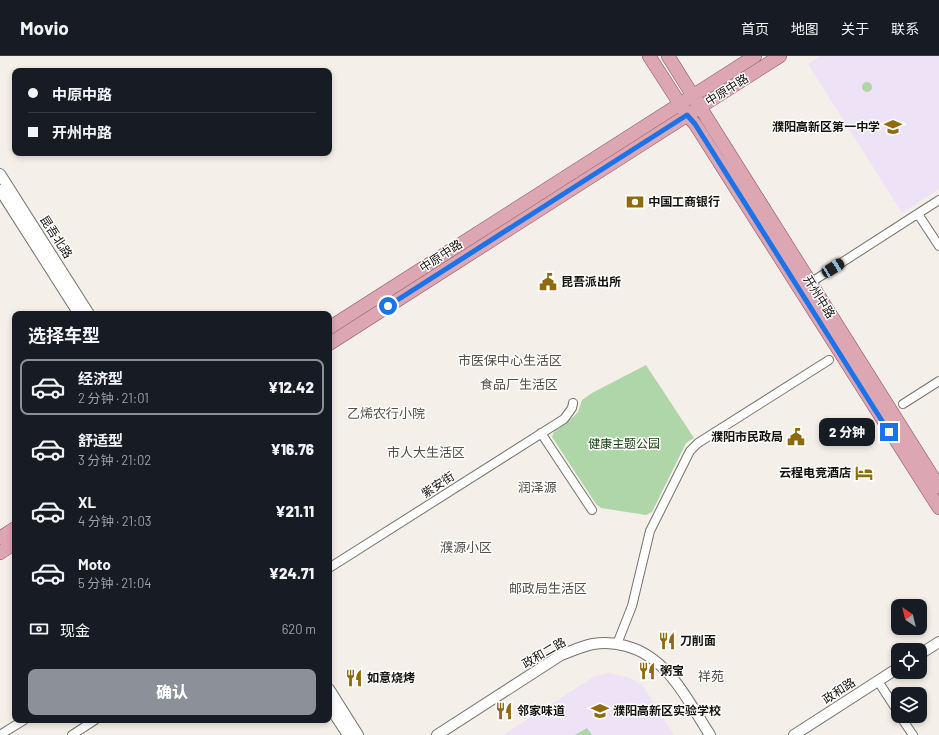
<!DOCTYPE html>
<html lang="zh">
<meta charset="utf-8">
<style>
body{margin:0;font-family:Barlow,"Noto Sans SC",sans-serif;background:#242831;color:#f1f3f6;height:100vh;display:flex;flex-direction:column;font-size:15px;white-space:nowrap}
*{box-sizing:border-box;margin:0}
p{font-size:13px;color:#9ea1a6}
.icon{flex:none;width:22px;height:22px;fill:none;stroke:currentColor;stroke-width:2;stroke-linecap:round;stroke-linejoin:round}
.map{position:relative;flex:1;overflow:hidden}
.side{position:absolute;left:12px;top:255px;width:320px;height:412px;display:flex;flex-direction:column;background:#171b24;border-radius:8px;box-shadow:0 2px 6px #0003}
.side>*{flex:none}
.guide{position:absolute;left:12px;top:12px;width:320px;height:88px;border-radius:8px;box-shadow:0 2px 6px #0003;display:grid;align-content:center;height:88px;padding:0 16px;background:#171b24}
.needle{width:26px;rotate:325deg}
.controls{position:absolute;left:891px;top:543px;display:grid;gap:8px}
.controls a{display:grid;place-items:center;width:36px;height:36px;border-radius:8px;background:#171b24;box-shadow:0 2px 6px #0003;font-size:20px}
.end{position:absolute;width:18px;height:18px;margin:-9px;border:5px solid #1a73e8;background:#fff;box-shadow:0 0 0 2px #fff}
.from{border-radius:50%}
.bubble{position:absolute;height:28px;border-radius:8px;background:#171b24;box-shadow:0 2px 6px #0003;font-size:13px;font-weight:800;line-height:28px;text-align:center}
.car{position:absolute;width:12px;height:24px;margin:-12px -6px;border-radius:5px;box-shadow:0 0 3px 1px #0007;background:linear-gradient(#222 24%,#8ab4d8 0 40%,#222 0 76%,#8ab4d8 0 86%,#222 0)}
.guide b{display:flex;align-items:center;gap:14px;height:38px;font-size:15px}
.guide b+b{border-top:1px solid #363941}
.guide i{width:10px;height:10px;background:#f1f3f6}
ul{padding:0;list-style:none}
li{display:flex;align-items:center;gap:12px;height:56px;margin:0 8px 6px;padding:0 8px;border:2px solid transparent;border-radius:8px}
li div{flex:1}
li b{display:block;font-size:15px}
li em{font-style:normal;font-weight:800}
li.selected{border-color:#8c9099}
li>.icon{width:36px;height:36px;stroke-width:1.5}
h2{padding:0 16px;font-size:18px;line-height:48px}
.pay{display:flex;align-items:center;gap:10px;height:44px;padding:0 16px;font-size:15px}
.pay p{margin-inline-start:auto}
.button{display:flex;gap:8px;margin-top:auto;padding:8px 16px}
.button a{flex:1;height:46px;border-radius:8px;background:#8c9099;color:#fff;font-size:16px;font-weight:800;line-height:46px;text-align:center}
header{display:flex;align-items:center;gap:24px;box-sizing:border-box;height:56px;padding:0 20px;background:#171b24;border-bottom:1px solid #363941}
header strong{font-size:19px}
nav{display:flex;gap:22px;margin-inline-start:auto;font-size:14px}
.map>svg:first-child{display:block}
.education{fill:#ede2f6}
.green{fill:#aed6a8}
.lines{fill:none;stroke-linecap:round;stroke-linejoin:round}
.minor-casing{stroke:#76726c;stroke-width:10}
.tertiary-casing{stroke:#76726c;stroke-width:12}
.primary-casing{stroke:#864c59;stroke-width:14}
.minor{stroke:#fff;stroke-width:8}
.tertiary{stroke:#fff;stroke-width:10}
.primary{stroke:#dca6b3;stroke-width:13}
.route{stroke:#1a73e8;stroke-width:5}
.labels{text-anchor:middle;stroke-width:3;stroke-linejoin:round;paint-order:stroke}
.street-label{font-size:12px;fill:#141310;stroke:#fffefd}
.poi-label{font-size:12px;font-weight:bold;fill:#141310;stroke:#fffefd;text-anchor:start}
.park-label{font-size:12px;fill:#103e0a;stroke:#fffefd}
.neighbourhood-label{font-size:13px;fill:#53504a;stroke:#fffefd}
</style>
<header>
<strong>Movio</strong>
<nav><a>首页</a><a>地图</a><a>关于</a><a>联系</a></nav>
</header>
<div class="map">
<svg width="939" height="679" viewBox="0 0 939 679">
<rect width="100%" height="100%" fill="#f4f0e9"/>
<path class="education" d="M820,0h119v133l-37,24 -94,-149z
M610,617l20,5 13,8 31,49h-171l92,-59z"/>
<path class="green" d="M862 31a5 5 0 1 1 10 0a5 5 0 1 1-10 0Z
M646,309l48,73 -8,5 -34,69 -6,3 -45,-7 -5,-4 -44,-67 2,-5 19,-15 5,-5 4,-12 10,-7z
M587,672l5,7h-17z"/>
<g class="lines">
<g class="minor-casing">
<path id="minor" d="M918,158l21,32
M810,227l129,-83
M903,348l36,-23
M541,377l51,77
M329,512l235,-149 8,-11 1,-5
M617,588l15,-38 18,-75 40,-80 8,-8 131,-83
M878,625l20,31
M900,660l13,19
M0,679l24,-15
M72,679l23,-15"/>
</g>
<g class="tertiary-casing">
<path id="tertiary" d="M0,118l89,140
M0,134l79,124
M920,598l19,-12
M329,633l29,46
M329,650l19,29
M437,679l124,-80c11,-4 21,-9 32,-11 11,-2 23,-1 33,2 42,11 62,55 84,89
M794,679l104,-67"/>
</g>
<g class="primary-casing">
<path id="primary" d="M649,0l38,59 8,9 244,384
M668,0l271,431
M329,272l426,-272
M329,288l451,-288
M0,482l15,-10
M0,497l15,-10"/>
</g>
<use href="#minor" class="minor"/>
<use href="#tertiary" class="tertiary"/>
<use href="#primary" class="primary"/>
</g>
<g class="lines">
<path class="route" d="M388,250l299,-191 8,9 194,308"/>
</g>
<defs>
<g id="school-bare" transform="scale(1.38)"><path d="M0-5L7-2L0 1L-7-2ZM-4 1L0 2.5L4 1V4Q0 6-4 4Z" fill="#8e690d" stroke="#fffefd" stroke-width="2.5" paint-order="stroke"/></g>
<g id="bank-bare" transform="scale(1.38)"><path d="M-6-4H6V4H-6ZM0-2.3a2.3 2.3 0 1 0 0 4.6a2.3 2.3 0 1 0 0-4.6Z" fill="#8e690d" stroke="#fffefd" stroke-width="2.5" paint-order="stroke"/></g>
<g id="civic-bare" transform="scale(1.38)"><path d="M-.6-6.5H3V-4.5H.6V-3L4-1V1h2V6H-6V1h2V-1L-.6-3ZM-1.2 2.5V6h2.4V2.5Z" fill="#8e690d" stroke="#fffefd" stroke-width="2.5" paint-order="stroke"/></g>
<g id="hotel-bare" transform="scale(1.38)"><path d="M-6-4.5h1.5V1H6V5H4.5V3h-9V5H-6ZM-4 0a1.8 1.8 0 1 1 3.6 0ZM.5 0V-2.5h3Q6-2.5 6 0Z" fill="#8e690d" stroke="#fffefd" stroke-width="2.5" paint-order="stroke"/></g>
<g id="restaurant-bare" transform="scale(1.38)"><path d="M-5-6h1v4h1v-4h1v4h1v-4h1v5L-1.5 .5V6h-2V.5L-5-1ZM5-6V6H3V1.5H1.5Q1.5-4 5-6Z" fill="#8e690d" stroke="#fffefd" stroke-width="2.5" paint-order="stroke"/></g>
</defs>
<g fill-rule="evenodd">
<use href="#school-bare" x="893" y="71"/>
<use href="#bank-bare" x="635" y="146"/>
<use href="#civic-bare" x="548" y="226"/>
<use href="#civic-bare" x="796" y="381"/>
<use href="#hotel-bare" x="864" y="417"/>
<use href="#restaurant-bare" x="667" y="585"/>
<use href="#restaurant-bare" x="647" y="615"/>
<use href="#restaurant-bare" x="354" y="622"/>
<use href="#restaurant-bare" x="504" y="655"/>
<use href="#school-bare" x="600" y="655"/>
</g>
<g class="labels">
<g class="street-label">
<text transform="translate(727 34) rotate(-32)" y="4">中原中路</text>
<text transform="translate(56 181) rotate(57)" y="4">昆吾北路</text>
<text transform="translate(441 200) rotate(-33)" y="4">中原中路</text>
<text transform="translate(819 241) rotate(58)" y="4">开州中路</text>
<text transform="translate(438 429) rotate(-33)" y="4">紫安街</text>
<text transform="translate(544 597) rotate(-30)" y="4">政和二路</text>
<text transform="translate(839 635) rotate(-33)" y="4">政和路</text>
</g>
<g class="poi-label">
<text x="880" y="75" text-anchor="end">濮阳高新区第一中学</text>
<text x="648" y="150">中国工商银行</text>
<text x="561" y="230">昆吾派出所</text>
<text x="783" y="385" text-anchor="end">濮阳市民政局</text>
<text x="851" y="421" text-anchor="end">云程电竞酒店</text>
<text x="680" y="589">刀削面</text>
<text x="660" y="619">粥宝</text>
<text x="367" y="626">如意烧烤</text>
<text x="517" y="659">邻家味道</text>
<text x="613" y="659">濮阳高新区实验学校</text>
</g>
<g class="park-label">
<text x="624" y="392">健康主题公园</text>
</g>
<g class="neighbourhood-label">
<text x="510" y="309">市医保中心生活区</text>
<text x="519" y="333">食品厂生活区</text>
<text x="386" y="362">乙烯农行小院</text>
<text x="426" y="401">市人大生活区</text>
<text x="537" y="436">润泽源</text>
<text x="466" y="496">濮源小区</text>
<text x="548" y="537">邮政局生活区</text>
<text x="711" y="625">祥苑</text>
</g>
</g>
</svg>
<div class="controls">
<a><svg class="needle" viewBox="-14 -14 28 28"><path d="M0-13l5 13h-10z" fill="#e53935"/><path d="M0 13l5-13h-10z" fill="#9ea1a6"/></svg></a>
<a><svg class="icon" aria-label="locate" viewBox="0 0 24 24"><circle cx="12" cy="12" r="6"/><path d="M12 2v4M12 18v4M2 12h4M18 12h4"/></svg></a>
<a><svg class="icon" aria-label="layers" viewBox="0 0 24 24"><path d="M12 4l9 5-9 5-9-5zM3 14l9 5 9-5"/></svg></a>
</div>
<i class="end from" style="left:388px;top:250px"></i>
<i class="end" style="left:889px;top:376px"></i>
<div class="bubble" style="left:819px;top:362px;width:56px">2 分钟</div>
<i class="car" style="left:833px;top:212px;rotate:58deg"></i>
<div class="guide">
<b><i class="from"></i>中原中路</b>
<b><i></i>开州中路</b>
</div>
<section class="side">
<h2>选择车型</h2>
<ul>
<li class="selected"><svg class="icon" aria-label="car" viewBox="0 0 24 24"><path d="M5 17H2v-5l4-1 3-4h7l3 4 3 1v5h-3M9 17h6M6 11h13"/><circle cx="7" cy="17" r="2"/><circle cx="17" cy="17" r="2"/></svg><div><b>经济型</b><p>2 分钟 · 21:01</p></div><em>¥12.42</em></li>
<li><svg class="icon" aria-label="car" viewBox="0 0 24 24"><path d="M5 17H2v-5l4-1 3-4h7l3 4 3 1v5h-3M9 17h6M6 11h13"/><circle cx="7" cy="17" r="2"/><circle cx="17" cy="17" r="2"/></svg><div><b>舒适型</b><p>3 分钟 · 21:02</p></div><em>¥16.76</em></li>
<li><svg class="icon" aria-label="car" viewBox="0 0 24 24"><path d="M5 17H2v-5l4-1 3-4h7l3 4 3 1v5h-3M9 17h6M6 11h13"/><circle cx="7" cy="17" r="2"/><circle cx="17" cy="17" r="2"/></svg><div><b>XL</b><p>4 分钟 · 21:03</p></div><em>¥21.11</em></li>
<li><svg class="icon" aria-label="car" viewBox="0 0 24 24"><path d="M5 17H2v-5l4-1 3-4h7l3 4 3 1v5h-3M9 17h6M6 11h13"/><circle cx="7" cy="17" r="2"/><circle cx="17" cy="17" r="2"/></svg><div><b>Moto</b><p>5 分钟 · 21:04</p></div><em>¥24.71</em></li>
</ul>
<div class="pay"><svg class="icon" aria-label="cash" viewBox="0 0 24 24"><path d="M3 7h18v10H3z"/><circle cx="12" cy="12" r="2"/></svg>现金<p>620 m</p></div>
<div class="button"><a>确认</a></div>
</section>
</div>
